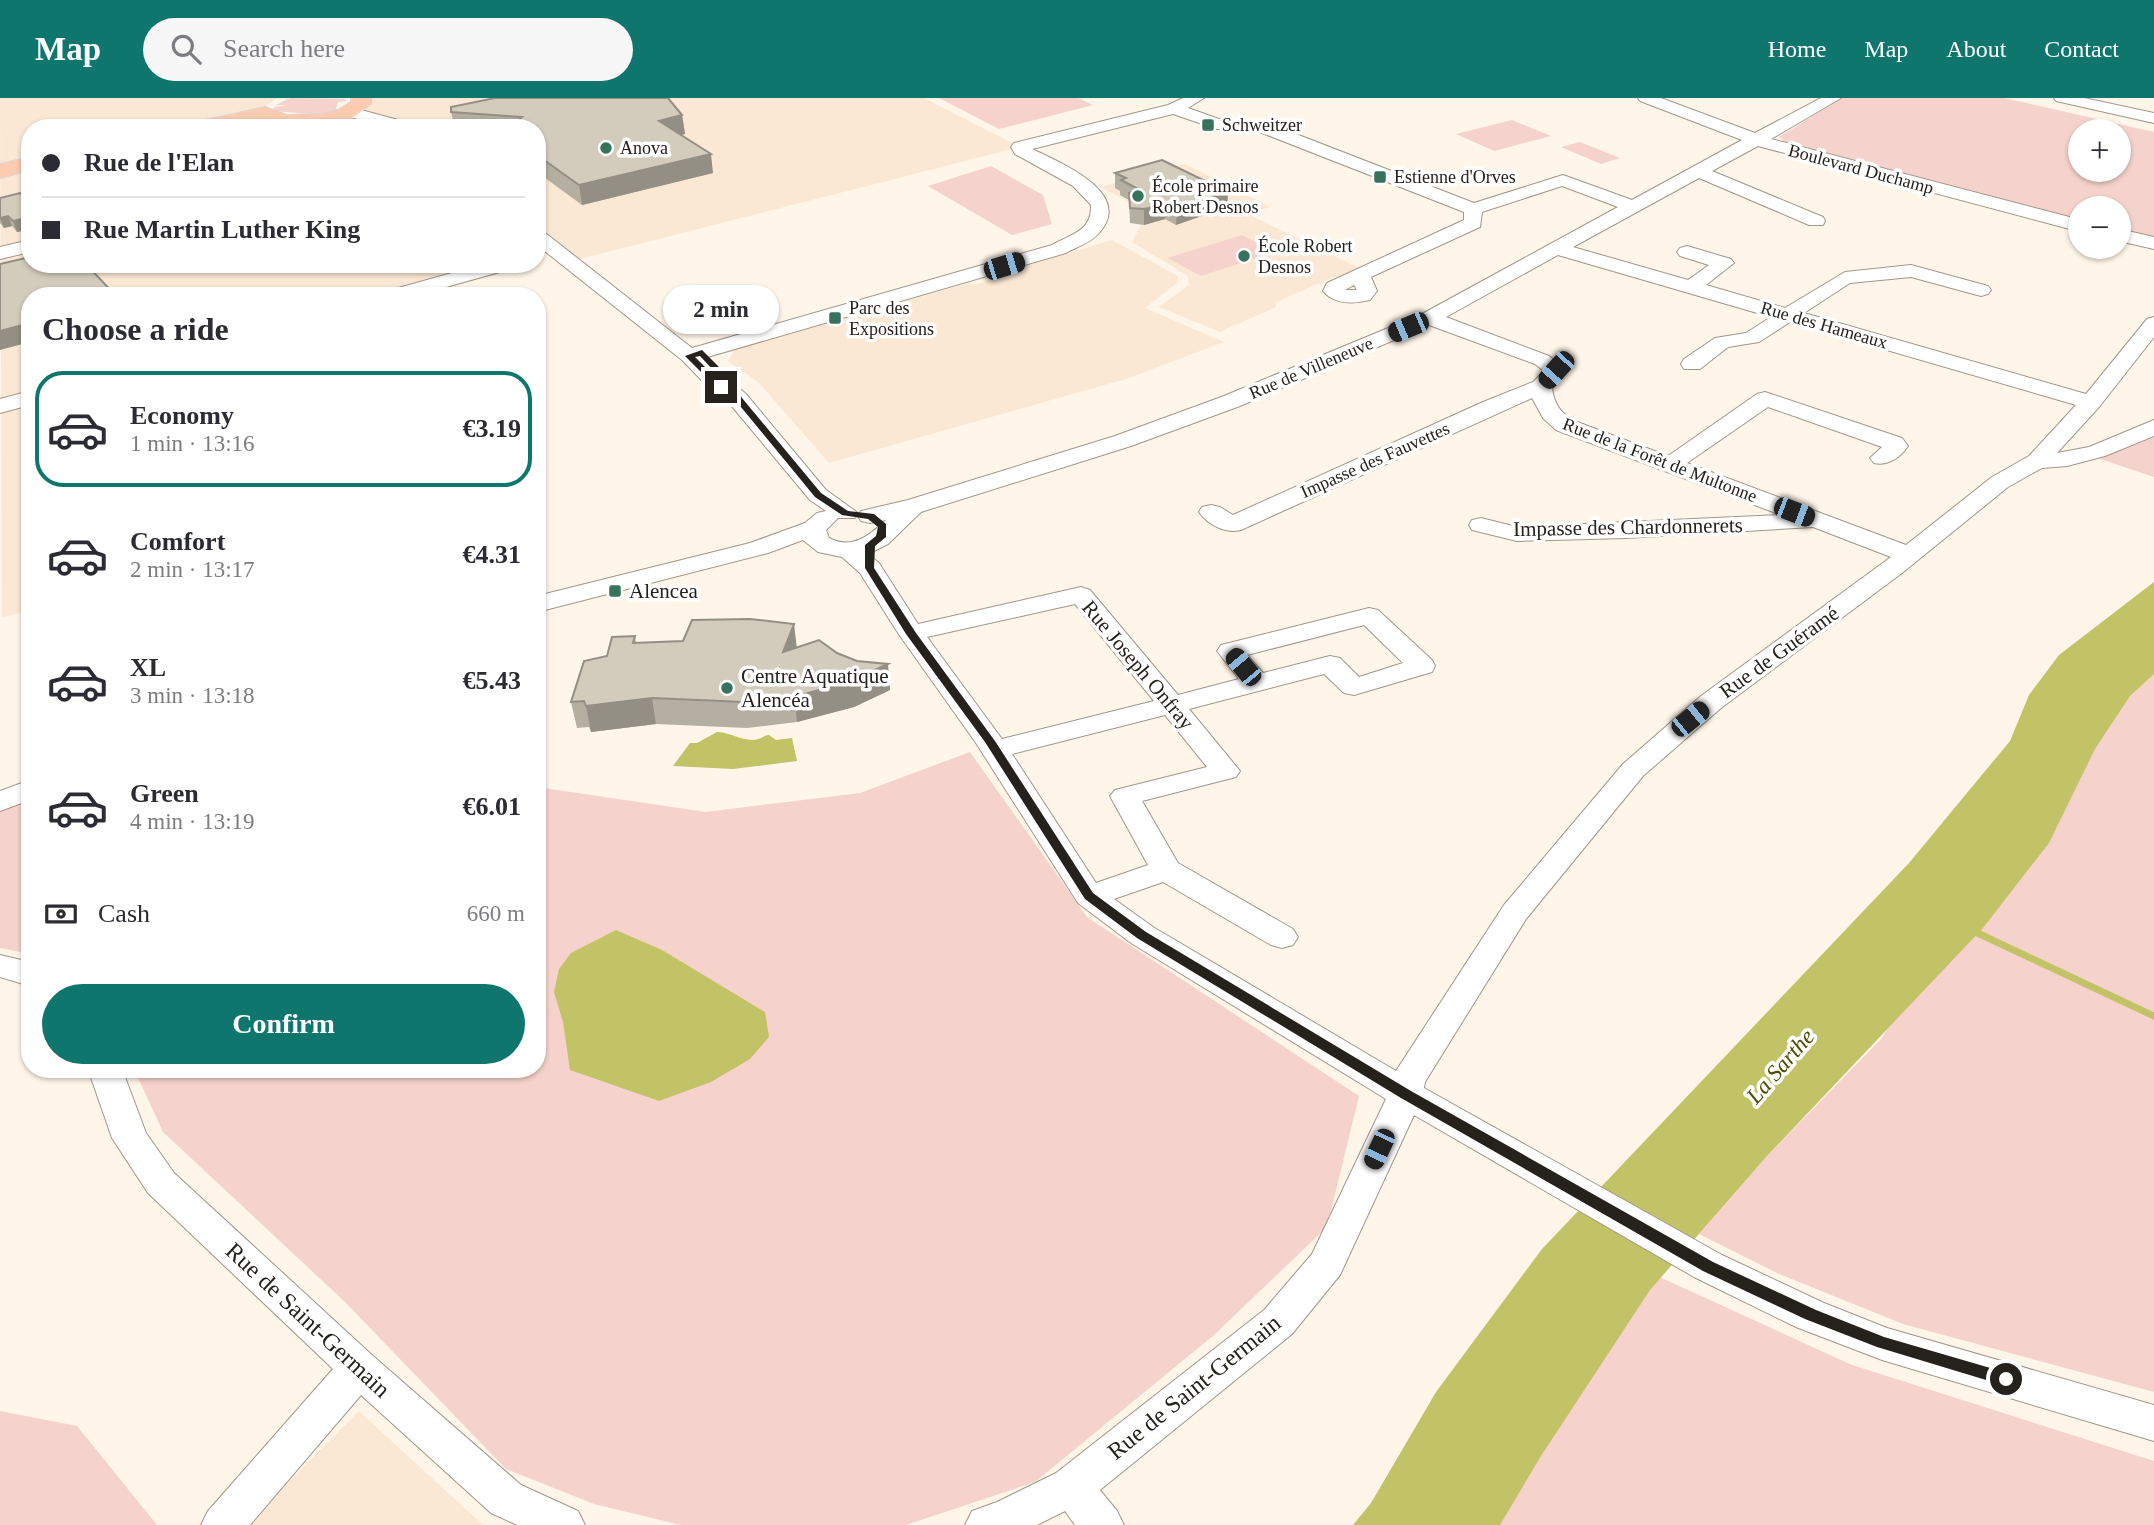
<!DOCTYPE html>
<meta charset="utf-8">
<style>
body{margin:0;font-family:"Times New Roman",serif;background:#f7f7f7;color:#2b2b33;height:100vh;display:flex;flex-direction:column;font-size:26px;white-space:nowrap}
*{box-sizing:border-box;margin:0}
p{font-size:23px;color:#7c7c81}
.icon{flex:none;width:38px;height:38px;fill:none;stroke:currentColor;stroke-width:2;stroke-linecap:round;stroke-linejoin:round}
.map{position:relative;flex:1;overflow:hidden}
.sheet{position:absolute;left:21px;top:189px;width:525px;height:791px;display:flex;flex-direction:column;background:#fff;border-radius:28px;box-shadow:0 2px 5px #0004}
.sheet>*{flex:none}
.hud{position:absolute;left:21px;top:21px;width:525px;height:154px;border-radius:28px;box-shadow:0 2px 5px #0004;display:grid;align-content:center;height:154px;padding:0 21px;background:#fff}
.fabs{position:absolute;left:2068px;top:21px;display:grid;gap:14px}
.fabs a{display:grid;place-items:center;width:63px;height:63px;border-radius:50%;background:#fff;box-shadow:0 2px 5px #0004;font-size:35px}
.end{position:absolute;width:32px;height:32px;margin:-16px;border:9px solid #25211c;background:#fff;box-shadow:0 0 0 4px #fff}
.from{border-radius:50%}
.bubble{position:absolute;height:49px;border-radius:24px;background:#fff;box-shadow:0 2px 5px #0004;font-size:23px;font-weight:700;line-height:49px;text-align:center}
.car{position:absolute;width:21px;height:42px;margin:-21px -10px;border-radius:9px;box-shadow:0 0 5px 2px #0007;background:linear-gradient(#222 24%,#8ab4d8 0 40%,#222 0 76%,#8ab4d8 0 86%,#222 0)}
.hud b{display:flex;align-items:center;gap:24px;height:66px;font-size:26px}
.hud b+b{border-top:2px solid #e1e1e2}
.hud i{width:18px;height:18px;background:#2b2b33}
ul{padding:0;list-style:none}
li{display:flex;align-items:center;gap:21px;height:116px;margin:0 14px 10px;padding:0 7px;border:4px solid transparent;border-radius:28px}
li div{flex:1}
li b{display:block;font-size:26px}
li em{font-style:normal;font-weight:700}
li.on{border-color:#0f766e}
li>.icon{width:63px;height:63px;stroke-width:1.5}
h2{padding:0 21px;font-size:32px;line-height:84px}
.pay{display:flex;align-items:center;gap:18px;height:77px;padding:0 21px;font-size:26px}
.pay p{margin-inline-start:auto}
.action{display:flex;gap:14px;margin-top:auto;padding:14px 21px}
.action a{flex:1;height:80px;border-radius:42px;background:#0f766e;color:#fff;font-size:28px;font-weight:700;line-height:80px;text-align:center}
header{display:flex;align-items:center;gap:42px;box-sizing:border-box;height:98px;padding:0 35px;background:#0f766e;color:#fff}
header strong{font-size:33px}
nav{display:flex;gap:38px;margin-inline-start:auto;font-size:24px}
.search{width:490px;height:63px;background:#f7f7f7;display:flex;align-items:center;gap:18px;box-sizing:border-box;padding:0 24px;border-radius:38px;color:#7c7c81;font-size:26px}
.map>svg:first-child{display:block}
.built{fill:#fbe8d4}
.green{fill:#f5d3cc;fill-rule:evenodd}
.water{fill:#c2c367}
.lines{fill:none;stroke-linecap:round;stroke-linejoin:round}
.stream{stroke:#c2c367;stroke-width:7}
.minor-casing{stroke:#a29689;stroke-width:2}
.major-casing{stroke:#d8d7d6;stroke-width:2}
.minor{fill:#fff;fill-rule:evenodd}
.major{fill:#fdccb0;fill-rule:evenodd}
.wall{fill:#b5afa2}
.shaded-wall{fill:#948f84}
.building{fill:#d3ccbc;stroke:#948f84;stroke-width:2}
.route{fill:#25211c}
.poi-dot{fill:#37725d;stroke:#fff;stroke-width:2.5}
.labels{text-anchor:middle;stroke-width:7;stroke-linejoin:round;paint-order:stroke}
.far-poi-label{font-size:18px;fill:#25211c;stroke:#fff;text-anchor:start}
.far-street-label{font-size:18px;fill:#25211c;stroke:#fff}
.street-label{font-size:21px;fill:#25211c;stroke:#fff}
.poi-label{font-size:21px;fill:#25211c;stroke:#fff;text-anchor:start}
.water-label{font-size:23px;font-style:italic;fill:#4d4d02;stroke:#fff}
.near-street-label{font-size:24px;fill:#25211c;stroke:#fff}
</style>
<header>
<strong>Map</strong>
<div class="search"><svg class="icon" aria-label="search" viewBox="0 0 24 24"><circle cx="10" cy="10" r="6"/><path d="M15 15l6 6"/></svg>Search here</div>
<nav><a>Home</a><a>Map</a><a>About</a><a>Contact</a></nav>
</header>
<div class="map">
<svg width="2154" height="1427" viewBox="0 0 2154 1427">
<rect width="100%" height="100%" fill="#fff5e9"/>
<path class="built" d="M0,0h277l-13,9 -88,21h-146v136h456l-114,32h-342v313l-28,9z
M361,0h563l96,49 -452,115 -12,-10 -19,2v-126h-344l72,-15 57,7z
M1185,66l85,43 -22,7 113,55 -19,8h-8l-51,22 -7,4v4l-56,25 -61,-25 30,-22 -1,-9 -56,-34 16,-30 -48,-25z
M1112,142l66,36 -1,7 -32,25 79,34 -98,37 -297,84 -71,-81 -30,-21 7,-12 234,-66 5,2 18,-5 -2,-3z
M359,1313l124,114h-237z"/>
<path class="green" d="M290,0l55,1 1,2 -8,1 -2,7 3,1 -17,5 -48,-4v-4l14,-2h-12z
M939,0h139l15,7 -94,24z
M1842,0h162l150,34v105l-35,-8v-21h-38v12l-295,-77 -7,-6zM2081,33h38v39h-38z
M1512,22l39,16 -57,15 -38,-17z
M1580,44l40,16 -19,6 -40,-17z
M991,68l52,29 9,29 -40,11 -84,-49z
M1242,137l34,17 -75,24 -34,-18z
M2154,333v46l-57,-19z
M2154,519v775l-251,-68 -126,-51 -78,-39 68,-78 114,-117z
M970,654l117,165 272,179 -32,131 -113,108 -179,147 -129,43h-225l-87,-21 -88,-35 -161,-167 -182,-170 -29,-63h403v-282l169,25 154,-19z
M30,694v162l-30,-6v-144z
M1642,1171l210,96 302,96v64h-676z
M0,1313l77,15 80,99h-157z"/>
<path class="water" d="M2154,484v92l-24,22 -35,53 -46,94 -66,85 -216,228 -117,134 -109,166 -41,69h-147l18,-22 65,-111 106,-143 367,-386 101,-122 19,-46 30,-40z
M717,634c13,0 29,11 41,7 4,-1 7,-4 11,-4l7,5 16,-2 5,23 -64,8 -60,-3 17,-23h7z
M616,832l46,20 103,62 4,25 -19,22 -39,23 -52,19 -89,-31 -7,-48 -9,-30 5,-23 12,-16z"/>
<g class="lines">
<path class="stream" d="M1971,832l183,86"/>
<g class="minor-casing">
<path id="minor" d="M1183,0h21l-16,10 31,11 46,3 209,81 89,-28 69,25 110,-60 -102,-39 -2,-3h23l94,35 66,-35h20l-70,41 310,81v12l-323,-86 -46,25 111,46 2,4 -2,4h-14l-110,-47 -126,69 115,33 21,-15 -29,-9 -3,-4 3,-4 7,-2 44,13 3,4 -28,22 79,23 60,-36 66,-7 77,21 3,4 -3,4 -7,2 -70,-19 -61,6 -46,30 282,81 61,-75 7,-2v20l-55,70 -42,46 32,-6 65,-27v16l-49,20 -38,10 -25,2 -34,19 -106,86 -181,135 -78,68 -117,143 -101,163 -1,6 298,167 102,48 63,25 267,77v36l-272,-81 -86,-33 -102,-50 -280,-162 -74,160 -48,59 -192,156 17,21 7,14h-49l-10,-14 -28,14h-72l7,-14 25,-9 59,-29 208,-163 48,-56 74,-155 -255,-156 -53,-40 -102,-160 -78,-110 -38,-60 -18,-16 -24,-5 -15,-12 -35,13 -231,59v-16l213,-53 55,-20 12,-10 9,-2 -16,-11 -80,-96 -17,-12 -31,-32 -145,-115v-15l7,2 148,116 360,-103c20,-11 40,-14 39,-40l-18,-19 -58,-32 -4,-7 3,-4 154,-38zM1173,16l44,15 40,2 207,81v8l-137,63 -4,8c12,14 30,13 47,9l7,-9 -6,-14 109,-50 2,-15 80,-26 56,21 -196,107 -198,82 -109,40 -207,64 -47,11 -3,5 3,5 9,2 16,-3c-17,16 -34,30 -57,18l-3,-8 12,-12h17l3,-5 -32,-23 -80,-96 -42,-36 362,-105c10,-6 25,-10 33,-20 36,-40 -38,-70 -67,-84zM1558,157l213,62 -25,16 -31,5 -31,21 -3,5 3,5h16l28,-22 31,-5 31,-20 286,83 -47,51 -37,21 -86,68 -219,-82 81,-56 114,40 -12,11 4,5c14,3 26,-5 34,-17l-6,-8 -137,-46 -8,2 -89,62 -96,-36c-13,-9 -18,-17 -20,-32l15,-18 -18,-14 -103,-39zM1354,187l3,5h-12zM1429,227l106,39 9,7 -11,11 -50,20 -250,113 -13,-8 -9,-2 -9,2 -3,5c9,13 27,22 42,18l291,-132 11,20 13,12 225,85 -264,12 -36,-9 -9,2 -3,5 3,5 45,11 109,-3 187,-11 78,30 -190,139 -78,68 -119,141 -108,166 -243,-144 -39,-28 49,-17 108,63 11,3 11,-3 5,-8 -5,-8 -115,-66 -36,-62 94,-24 4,-6 -51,-62 135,-35 20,19 10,2 78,-23 3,-6 -3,-6 -54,-50 -9,-2 -148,37 -4,6 22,28 -61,16 -88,-105 -9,-3 -163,37 -39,-61 -11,-9 20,-10 33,-32 210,-66 109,-40zM1075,506l79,97 -152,38 -75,-102zM1364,527l39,38 -44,14 -19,-19 -10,-2 -67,17 -16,-18zM1165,617l42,52 -92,23 -5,6 38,69 -52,18 -84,-129z
M2054,0h30l70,15v10l-98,-22z
M350,9l63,17 2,4h-27l-44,-13 -2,-3z
M2119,131l35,8v12l-35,-8z
M30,142v12l-30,7v-12z
M484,166h33l-3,4 -100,28h-33l3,-4z
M30,293v14l-30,8v-14z
M30,682v20l-30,11v-20z
M0,857l30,7v24l-30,-9z
M88,971h34l24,64 28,40 199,183 148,129 57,26 7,14h-68l-26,-12 -130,-118 -111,130h-49l7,-14 125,-142 -185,-176 -36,-55z"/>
</g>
<g class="major-casing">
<path id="major" d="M351,0h20v6l-19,14 -30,8 -38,1 -21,-7 -39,8h-40l3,-4 78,-17 22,8 35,-1 16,-4 13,-8z
M30,59v13l-30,8v-14z"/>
</g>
<use href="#minor" class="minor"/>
<use href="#major" class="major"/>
</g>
<path class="wall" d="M451,14l231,3 3,19 -3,1 31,38 -131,32 -45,-33v-44h-82z
M1115,75l113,19 -1,15 -51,18 -11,-6 -21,6 -14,-2 -1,-23 -9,-5v-4l-5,-3z
M0,100l30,5v26l-13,3 -5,-6 -8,2 -4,-5z
M635,538l1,7 161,5 40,5 53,37 -36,17 -57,15 -50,6 -91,-4 -65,8 -2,-5 -12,1 -6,-26 36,-46z"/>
<path class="shaded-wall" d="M682,17l3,19 -23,5 -3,-18z
M711,56l2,19 -131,32 -3,-20z
M1228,94l-1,15 -51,18 1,-16z
M1166,106l-1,15 -21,6v-16z
M8,118l4,10 -8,2 -4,-10z
M30,119v12l-13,3 -4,-11z
M30,225v19l-30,8v-19z
M794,526l3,25 -14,3z
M888,566l2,26 -36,17 -57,15 -3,-25z
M652,600l4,26 -65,8 -5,-26z"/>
<path class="building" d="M495,0h173l14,17 -23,6 52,33 -132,31 -42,-30v-27l-26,-1 11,-10 -71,-5v-5z
M1162,62l66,32 -51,17 -11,-5 -22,5 -14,-1 -1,-15 11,-3 -19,-10 5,-2 -11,-5z
M20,95l10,10v14l-17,4 -5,-5 -8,2v-20z
M30,159v7h56l30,32h-86v27l-30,8v-67z
M750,521l44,5 -11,28 36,-12 18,13 20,8 31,3 -37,17 -57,16 -50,5 -92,-4 -66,8 -2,-5 -13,1 13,-41 23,-5 5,-19 23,-1 -2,7 50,-2 9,-21z"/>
<path class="route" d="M702,252l32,32 8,16 79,95 27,18 26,3 12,10v13l-11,9 -1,22 42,65 79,108 98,152 53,39 265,159 302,171 103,48 68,27 127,37 2,5 -2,5 -5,2 -129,-39 -72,-28 -102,-48 -302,-173 -264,-160 -52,-39 -100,-157 -79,-108 -41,-66v-23l11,-9 2,-9 -10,-8 -26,-4 -27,-18 -79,-96 -9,-16 -27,-29 -5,1 30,30 -7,2 -33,-33z"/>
<g class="poi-dot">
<rect x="1201" y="20" width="14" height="14" rx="3.5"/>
<circle cx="606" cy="50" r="7"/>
<rect x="1373" y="72" width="14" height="14" rx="3.5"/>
<circle cx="1138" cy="98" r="7"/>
<circle cx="1244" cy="158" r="7"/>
<rect x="828" y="213" width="14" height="14" rx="3.5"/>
<rect x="608" y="486" width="14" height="14" rx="3.5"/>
<circle cx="727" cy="590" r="7"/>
</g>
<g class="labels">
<g class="far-poi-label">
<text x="1222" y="33">Schweitzer</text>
<text x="620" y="56">Anova</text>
<text x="1394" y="85">Estienne d'Orves</text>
<text x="1152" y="94">École primaire<tspan x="1152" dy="21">Robert Desnos</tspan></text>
<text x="1258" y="154">École Robert<tspan x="1258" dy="21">Desnos</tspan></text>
<text x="849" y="216">Parc des<tspan x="849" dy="21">Expositions</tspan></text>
</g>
<g class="far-street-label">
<text transform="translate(1861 71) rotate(15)" y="6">Boulevard Duchamp</text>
<text transform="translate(1824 227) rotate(16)" y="6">Rue des Hameaux</text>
<text transform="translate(1311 270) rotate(-23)" y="6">Rue de Villeneuve</text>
<text transform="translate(1375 362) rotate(-24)" y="6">Impasse des Fauvettes</text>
<text transform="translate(1660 362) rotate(21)" y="6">Rue de la Forêt de Multonne</text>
</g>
<g class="street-label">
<text transform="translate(1628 429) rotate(-1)" y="7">Impasse des Chardonnerets</text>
<text transform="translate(1779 554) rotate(-36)" y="7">Rue de Guéramé</text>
<text transform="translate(1138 567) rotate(50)" y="7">Rue Joseph Onfray</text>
</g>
<g class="poi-label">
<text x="629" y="500">Alencea</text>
<text x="741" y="585">Centre Aquatique<tspan x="741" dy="24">Alencéa</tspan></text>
</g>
<g class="water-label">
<text transform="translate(1780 968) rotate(-49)" y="8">La Sarthe</text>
</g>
<g class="near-street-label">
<text transform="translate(308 1222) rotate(43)" y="8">Rue de Saint-Germain</text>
<text transform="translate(1194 1289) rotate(-39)" y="8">Rue de Saint-Germain</text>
</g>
</g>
</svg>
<div class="fabs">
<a>+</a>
<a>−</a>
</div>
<i class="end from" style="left:2006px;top:1281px"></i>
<i class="end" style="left:721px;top:289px"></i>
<div class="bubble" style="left:663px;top:187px;width:116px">2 min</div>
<i class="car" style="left:1004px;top:168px;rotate:73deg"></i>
<i class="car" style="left:1408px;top:229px;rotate:247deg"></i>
<i class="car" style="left:1556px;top:272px;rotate:222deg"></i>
<i class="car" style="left:1794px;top:414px;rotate:111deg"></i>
<i class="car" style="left:1243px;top:569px;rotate:320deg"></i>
<i class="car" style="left:1690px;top:621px;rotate:51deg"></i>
<i class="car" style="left:1379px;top:1051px;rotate:205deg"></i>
<div class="hud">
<b><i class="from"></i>Rue de l'Elan</b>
<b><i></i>Rue Martin Luther King</b>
</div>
<section class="sheet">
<h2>Choose a ride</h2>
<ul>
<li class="on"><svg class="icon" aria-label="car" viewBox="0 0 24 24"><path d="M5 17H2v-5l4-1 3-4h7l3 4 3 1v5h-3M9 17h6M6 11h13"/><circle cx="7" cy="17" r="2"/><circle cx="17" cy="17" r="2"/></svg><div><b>Economy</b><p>1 min · 13:16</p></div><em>€3.19</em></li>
<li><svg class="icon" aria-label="car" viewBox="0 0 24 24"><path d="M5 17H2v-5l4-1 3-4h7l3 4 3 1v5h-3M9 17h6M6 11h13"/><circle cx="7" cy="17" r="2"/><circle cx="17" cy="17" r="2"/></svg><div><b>Comfort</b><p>2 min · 13:17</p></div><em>€4.31</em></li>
<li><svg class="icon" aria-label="car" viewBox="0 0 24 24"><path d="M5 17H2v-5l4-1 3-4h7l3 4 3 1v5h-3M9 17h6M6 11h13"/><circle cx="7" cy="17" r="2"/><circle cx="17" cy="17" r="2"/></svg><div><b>XL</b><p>3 min · 13:18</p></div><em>€5.43</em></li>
<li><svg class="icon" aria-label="car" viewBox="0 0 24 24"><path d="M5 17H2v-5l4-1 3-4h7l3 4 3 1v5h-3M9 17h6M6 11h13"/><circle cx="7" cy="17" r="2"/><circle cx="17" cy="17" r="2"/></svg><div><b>Green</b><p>4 min · 13:19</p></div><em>€6.01</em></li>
</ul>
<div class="pay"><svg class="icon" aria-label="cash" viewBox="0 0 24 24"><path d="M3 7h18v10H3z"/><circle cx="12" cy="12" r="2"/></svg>Cash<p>660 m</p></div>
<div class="action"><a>Confirm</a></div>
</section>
</div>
